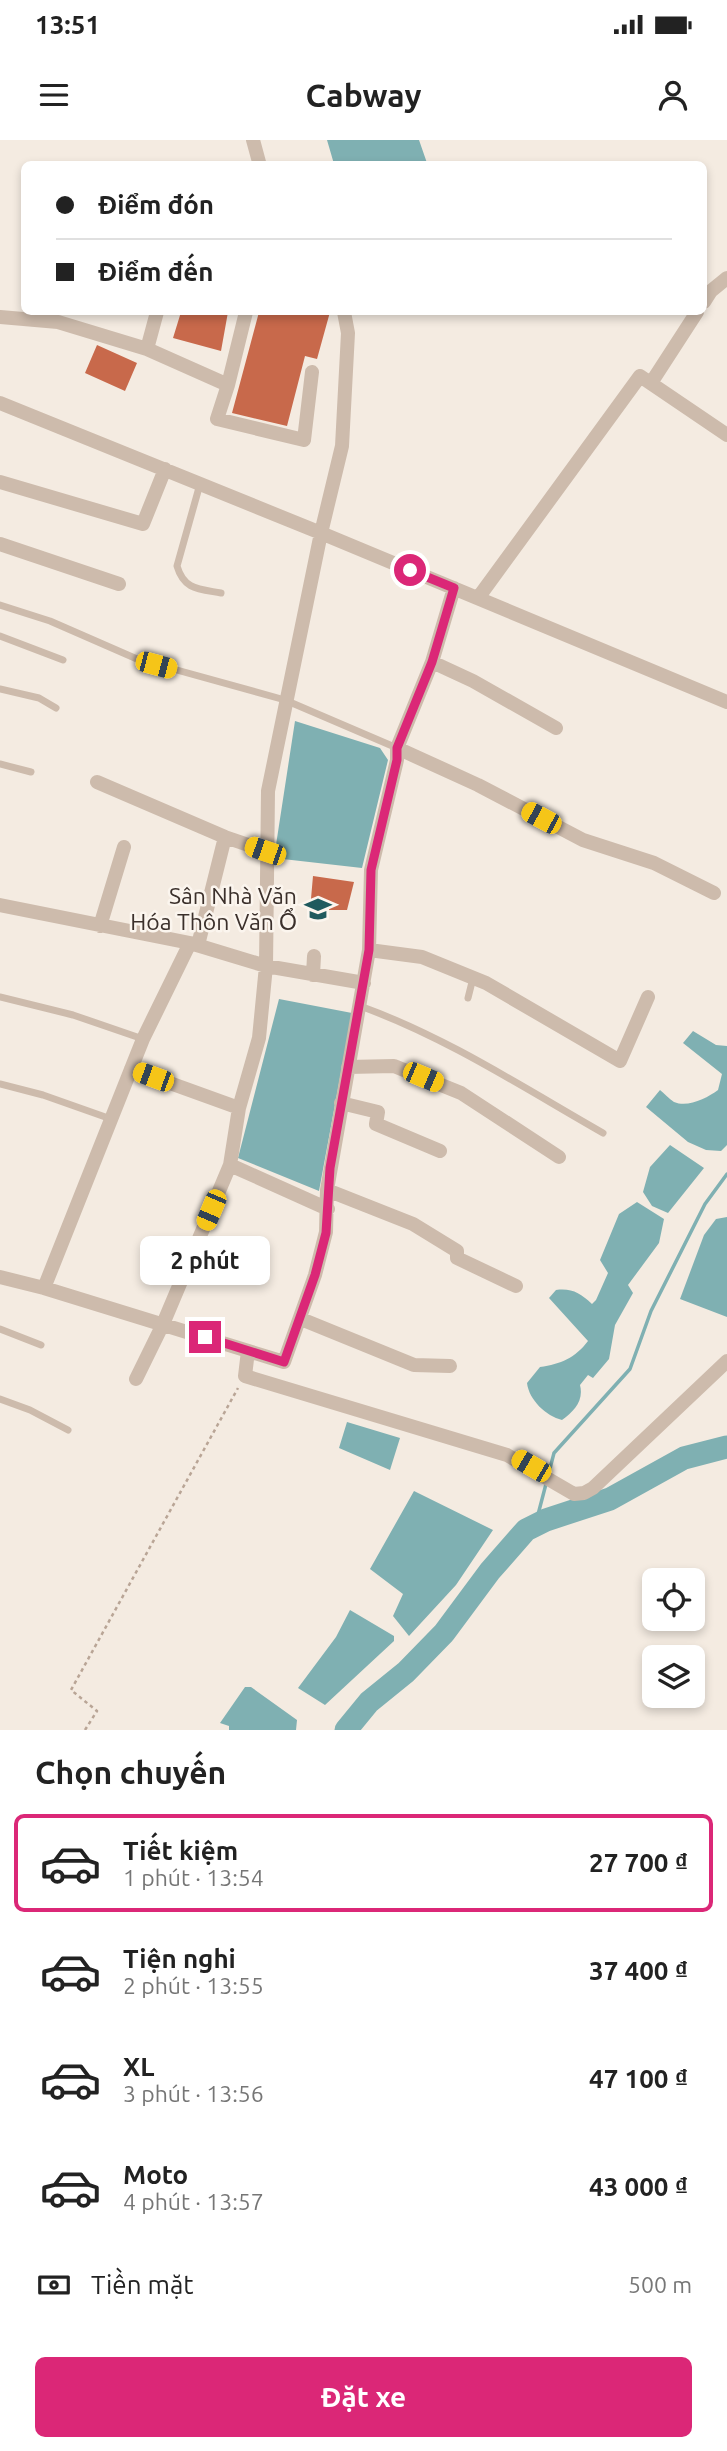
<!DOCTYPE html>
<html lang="vi">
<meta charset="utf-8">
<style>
body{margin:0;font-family:Ubuntu,sans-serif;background:#f2f2f2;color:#222;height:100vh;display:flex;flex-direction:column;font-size:26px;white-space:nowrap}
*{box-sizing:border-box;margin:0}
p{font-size:23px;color:#767676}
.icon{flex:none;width:38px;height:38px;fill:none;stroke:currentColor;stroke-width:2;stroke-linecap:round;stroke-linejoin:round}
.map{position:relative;height:1590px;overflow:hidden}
.details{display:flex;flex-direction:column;background:#fff;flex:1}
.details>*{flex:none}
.banner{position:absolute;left:21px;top:21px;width:686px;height:154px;border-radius:10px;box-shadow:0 4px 10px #0003;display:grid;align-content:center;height:154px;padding:0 35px;background:#fff}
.tools{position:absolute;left:642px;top:1428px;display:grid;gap:14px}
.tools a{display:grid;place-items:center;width:63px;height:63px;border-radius:10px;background:#fff;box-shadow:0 4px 10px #0003;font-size:35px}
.end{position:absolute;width:32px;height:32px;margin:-16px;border:9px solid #db2777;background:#fff;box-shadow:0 0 0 4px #fff}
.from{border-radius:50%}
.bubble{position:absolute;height:49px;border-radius:10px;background:#fff;box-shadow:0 4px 10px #0003;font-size:23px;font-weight:700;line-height:49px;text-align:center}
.car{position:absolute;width:21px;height:42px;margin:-21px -10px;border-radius:9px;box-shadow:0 0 5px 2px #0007;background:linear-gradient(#f5c518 24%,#345 0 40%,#f5c518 0 76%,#345 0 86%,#f5c518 0)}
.banner b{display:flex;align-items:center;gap:24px;height:66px;font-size:26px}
.banner b+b{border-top:2px solid #e0e0e0}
.banner i{width:18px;height:18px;background:#222}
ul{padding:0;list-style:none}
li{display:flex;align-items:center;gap:21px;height:98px;margin:0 14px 10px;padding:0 21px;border:4px solid transparent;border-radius:10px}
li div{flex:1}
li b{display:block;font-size:26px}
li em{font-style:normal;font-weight:700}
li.current{border-color:#db2777}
li>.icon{width:63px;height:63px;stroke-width:1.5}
h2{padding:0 35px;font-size:32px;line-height:84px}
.pay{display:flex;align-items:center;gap:18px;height:77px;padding:0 35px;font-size:26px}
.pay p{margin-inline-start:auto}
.cta{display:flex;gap:14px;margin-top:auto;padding:14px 35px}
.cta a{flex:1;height:80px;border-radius:10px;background:#db2777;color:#fff;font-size:28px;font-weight:700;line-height:80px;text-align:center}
.status{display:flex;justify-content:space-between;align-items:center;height:49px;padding:0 35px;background:#fff;direction:ltr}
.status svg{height:19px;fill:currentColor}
header{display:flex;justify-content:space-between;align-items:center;height:91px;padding:0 35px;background:#fff;font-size:32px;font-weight:700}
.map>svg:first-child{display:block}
.water{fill:#7fb0b2}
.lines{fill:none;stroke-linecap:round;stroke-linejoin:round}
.stream{stroke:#7fb0b2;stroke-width:3.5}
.river{stroke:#7fb0b2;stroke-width:23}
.building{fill:#c8694b}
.path{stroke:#b9a596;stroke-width:2.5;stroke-dasharray:3.5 3.5;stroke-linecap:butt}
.lane{stroke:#cdbbac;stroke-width:7}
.street{stroke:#cdbbac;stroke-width:14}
.route{stroke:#db2777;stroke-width:9}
.labels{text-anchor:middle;stroke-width:5;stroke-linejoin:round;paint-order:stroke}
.poi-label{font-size:23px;fill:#3b302b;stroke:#fbf5ee;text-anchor:end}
</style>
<div class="status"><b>13:51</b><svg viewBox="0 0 49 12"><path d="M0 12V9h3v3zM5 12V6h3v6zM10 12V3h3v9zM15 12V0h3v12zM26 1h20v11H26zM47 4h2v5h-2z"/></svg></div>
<header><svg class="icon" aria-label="menu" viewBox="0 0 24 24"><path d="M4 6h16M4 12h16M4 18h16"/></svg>Cabway<svg class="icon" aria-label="person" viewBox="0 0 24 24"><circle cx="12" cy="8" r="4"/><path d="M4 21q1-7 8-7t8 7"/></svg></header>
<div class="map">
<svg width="727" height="1590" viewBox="0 0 727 1590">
<rect width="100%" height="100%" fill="#f4ebe1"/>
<path class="water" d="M327,0h92l8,23 -93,1z
M295,581l85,27 8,12 -26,108 -88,-10z
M279,859l73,14 -33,178 -81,-33z
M693,891l23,14 11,1v99l-6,6 -15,-1 -18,-8 -42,-35 14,-17c4,3 9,9 14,12 14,6 33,-4 44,-12l4,-16 -39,-31z
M670,1005l34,23 -36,45 -16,-7 -9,-14 7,-25z
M637,1062l27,17 -5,24 -31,42 5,8 -18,32 -6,34 -16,19 -5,-3 -8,10c4,16 -6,26 -18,35 -16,-4 -33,-20 -35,-37l13,-16c21,-3 35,-9 48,-26l-39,-43 7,-8c16,-2 24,3 36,14l4,-4 12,-27 -8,-13 19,-46z
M727,1077v100l-47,-18 24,-64 12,-16z
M347,1282l53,16 -10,32 -51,-22z
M414,1351l79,39 -37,55 -47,51 -16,-20 10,-22 -33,-25z
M350,1470l44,26v5l-69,64 -27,-17 38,-51z
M245,1547h6l46,33 -1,10h-67v-4l-9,-3z"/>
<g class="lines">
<path class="stream" d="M548,1336l6,-23 76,-84 21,-58 54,-107 22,-30
M535,1386l11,-42"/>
<path class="river" d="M346,1590l23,-28 37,-30 38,-39 46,-62 36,-41 20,-10 64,-21 74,-41 43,-11"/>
</g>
<path class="building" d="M181,172h47l-7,39 -48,-13z
M259,172h71l-13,47 -12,-3 -18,70 -55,-13z
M97,205l40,18 -12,28 -40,-18z
M313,736l41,6 -7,28h-37z"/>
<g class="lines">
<path class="path" d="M85,1590l12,-19 -26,-21 167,-302"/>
<path class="lane" d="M200,344l-23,82c7,24 22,23 44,27
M0,465l50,16 87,38 148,41 112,48
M0,496l63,24
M0,549l39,9 17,10
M0,624l31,8
M0,857l73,18 70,24
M468,858l5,-20
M360,866c86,31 164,82 243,127
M0,944l43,11 68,24
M0,1189l41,16
M0,1259l30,11 38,20"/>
<path class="street" d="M253,0l6,22
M704,162l7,-11 16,-13
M0,177l58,5 89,27 81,36 -11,34 87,21 8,-68
M147,209l10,-37
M651,243l46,-71
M228,245l18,-73
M0,263l321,130 406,169
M0,342l143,42 22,-55
M0,404l119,40
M478,458l162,-222 87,59
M432,522l41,19 83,47
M397,608l81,37 105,55 71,23 60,30
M97,642l128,55 41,14
M0,765l190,38 76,23 98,17
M100,786l24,-79
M198,805l27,-108
M369,810l53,7 64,26 134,78 28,-64
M313,835l1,-19
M348,927l46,-1 67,27 98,64
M131,929l108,39
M341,963l37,9 -2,12 64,27
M230,1025l98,44
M327,1050l86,34 44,27v7l59,28
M0,1137l44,11 240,74 31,-87 11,-43 1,-42 42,-240 2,-80 26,-110v-12l35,-86 22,-74
M44,1148l99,-249 47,-96
M301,1179l113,46 36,1
M248,1211l-3,25 262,79 67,39 10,-1 9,-5 134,-127
M136,1239l27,-55 67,-159 9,-57 20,-70 7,-72 2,-175 53,-258 21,-87 6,-113 -4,-21"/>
</g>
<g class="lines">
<path class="route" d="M205,1197l79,25 31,-87 11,-42 4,-65 39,-218 2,-80 26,-110v-12l35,-86 22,-74 -44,-18"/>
</g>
<defs>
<g id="school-bare" transform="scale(2.1)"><path d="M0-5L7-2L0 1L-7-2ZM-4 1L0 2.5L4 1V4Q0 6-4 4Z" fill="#1f5a5e" stroke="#fbf5ee" stroke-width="2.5" paint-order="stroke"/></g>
</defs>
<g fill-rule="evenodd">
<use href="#school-bare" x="318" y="769"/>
</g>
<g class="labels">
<g class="poi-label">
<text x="297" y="764">Sân Nhà Văn<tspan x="297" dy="26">Hóa Thôn Văn Ổ</tspan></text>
</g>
</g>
</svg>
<div class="tools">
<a><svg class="icon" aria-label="locate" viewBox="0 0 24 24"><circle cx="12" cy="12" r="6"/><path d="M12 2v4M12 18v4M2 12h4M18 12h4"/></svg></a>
<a><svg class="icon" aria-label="layers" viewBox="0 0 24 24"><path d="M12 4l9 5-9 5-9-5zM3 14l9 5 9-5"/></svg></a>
</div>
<i class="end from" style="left:410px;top:430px"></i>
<i class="end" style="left:205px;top:1197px"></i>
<div class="bubble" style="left:140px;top:1096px;width:130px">2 phút</div>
<i class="car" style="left:156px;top:525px;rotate:105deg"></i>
<i class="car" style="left:541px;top:678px;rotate:298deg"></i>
<i class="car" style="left:265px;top:711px;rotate:289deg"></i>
<i class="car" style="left:153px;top:937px;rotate:290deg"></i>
<i class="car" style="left:423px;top:937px;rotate:113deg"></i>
<i class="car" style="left:211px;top:1070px;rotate:203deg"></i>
<i class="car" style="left:531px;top:1326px;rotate:300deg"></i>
<div class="banner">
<b><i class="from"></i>Điểm đón</b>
<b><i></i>Điểm đến</b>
</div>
</div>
<section class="details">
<h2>Chọn chuyến</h2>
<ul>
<li class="current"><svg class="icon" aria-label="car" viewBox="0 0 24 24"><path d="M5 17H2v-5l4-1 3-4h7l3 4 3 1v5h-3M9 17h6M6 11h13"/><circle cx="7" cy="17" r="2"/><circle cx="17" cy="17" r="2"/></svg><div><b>Tiết kiệm</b><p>1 phút · 13:54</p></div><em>27 700 ₫</em></li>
<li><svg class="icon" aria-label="car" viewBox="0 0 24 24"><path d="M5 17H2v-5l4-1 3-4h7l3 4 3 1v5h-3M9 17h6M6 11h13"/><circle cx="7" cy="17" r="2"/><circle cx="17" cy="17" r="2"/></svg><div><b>Tiện nghi</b><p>2 phút · 13:55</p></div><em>37 400 ₫</em></li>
<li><svg class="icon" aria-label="car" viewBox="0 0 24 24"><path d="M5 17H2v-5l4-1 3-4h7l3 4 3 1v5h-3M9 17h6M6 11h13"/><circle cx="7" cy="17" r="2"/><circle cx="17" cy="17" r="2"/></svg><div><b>XL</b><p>3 phút · 13:56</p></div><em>47 100 ₫</em></li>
<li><svg class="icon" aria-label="car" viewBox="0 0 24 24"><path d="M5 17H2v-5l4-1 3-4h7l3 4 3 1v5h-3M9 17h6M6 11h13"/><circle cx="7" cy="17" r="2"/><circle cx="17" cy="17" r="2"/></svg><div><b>Moto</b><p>4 phút · 13:57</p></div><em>43 000 ₫</em></li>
</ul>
<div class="pay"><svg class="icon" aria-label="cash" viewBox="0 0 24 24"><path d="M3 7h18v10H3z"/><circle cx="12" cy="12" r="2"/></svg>Tiền mặt<p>500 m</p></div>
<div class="cta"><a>Đặt xe</a></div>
</section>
